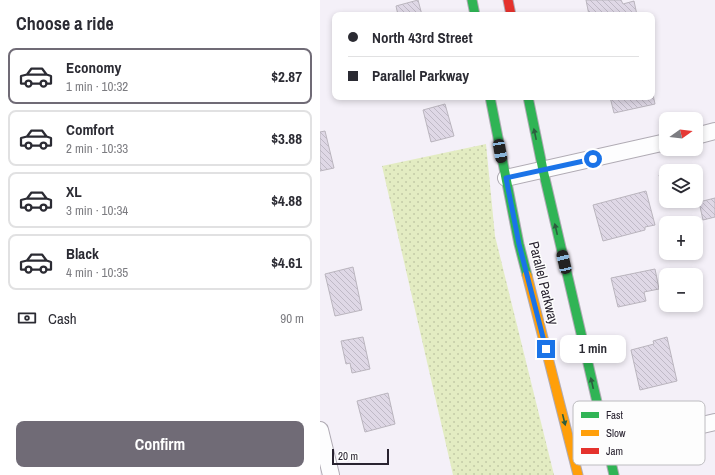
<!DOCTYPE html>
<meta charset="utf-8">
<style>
body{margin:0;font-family:"Archivo Narrow",sans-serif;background:#f7f7f7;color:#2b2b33;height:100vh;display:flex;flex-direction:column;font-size:15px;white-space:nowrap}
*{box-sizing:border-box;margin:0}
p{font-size:13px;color:#7c7c81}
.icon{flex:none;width:22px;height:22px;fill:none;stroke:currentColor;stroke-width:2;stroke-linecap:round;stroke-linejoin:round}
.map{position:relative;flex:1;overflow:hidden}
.sheet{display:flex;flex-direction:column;background:#fff;width:320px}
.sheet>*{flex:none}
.guide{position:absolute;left:12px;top:12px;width:323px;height:88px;border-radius:8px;box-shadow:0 2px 6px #0003;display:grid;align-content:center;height:88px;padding:0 16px;background:#fff}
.needle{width:26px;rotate:76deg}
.controls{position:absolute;left:339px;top:112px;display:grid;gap:8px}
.controls a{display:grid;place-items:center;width:44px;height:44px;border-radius:8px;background:#fff;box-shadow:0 2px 6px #0003;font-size:20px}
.scale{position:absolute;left:12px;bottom:10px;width:57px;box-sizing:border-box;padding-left:4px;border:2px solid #292330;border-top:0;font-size:11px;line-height:14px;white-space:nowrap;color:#292330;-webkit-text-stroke:3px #fdfdfd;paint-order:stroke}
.end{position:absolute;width:18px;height:18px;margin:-9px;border:5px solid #1a73e8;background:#fff;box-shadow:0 0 0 2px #fff}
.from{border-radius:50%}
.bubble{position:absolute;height:28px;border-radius:8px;background:#fff;box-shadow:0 2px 6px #0003;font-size:13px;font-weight:800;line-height:28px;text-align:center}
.car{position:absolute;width:12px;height:24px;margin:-12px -6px;border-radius:5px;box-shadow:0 0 3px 1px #0007;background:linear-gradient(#222 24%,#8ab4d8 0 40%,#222 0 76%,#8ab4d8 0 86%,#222 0)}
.guide b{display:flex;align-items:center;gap:14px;height:38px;font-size:15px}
.guide b+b{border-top:1px solid #e1e1e2}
.guide i{width:10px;height:10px;background:#2b2b33}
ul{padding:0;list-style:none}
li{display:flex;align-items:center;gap:12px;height:56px;margin:0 8px 6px;padding:0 8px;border:2px solid #e1e1e2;border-radius:8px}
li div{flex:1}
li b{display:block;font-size:15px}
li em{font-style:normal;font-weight:800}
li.selected{border-color:#706b76}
li>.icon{width:36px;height:36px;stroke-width:1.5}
h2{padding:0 16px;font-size:18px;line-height:48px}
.pay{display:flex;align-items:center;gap:10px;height:44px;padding:0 16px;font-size:15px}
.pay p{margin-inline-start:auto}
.primary-button{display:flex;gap:8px;margin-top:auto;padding:8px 16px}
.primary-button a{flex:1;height:46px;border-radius:8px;background:#706b76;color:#fff;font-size:16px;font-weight:800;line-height:46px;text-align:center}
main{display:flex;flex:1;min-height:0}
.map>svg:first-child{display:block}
.green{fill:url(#green-dots)}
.building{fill:url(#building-back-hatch);stroke:#bab5be}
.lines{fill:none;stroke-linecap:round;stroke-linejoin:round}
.street-casing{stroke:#b0abb4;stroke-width:18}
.fast-casing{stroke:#b0abb4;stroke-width:11}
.slow-casing{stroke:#b0abb4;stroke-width:11}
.jam-casing{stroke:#b0abb4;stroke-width:11}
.street{stroke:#fdfdfe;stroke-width:16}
.fast{stroke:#30b455;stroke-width:9}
.slow{stroke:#ff9f0a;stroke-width:9}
.jam{stroke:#e5322d;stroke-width:9}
.oneway{fill:#2c5d3f}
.route{stroke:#1a73e8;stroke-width:5}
.labels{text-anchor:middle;stroke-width:3;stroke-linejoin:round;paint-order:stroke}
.street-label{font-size:14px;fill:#292330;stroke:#fdfdfd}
.key{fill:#fdfdfd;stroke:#bdbcc0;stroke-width:1}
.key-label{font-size:11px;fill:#292330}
</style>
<main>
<section class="sheet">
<h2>Choose a ride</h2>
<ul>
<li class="selected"><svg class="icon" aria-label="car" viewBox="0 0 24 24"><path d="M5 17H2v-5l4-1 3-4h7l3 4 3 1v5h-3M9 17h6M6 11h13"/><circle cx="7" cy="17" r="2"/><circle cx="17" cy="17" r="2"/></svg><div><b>Economy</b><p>1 min · 10:32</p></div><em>$2.87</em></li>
<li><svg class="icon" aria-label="car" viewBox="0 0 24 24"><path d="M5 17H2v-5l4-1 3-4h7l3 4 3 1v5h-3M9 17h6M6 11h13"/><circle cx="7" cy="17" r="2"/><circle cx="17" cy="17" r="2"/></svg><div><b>Comfort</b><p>2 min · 10:33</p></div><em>$3.88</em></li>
<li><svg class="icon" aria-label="car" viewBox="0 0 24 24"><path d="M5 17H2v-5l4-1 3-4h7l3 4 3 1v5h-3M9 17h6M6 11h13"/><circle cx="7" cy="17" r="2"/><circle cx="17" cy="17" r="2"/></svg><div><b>XL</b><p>3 min · 10:34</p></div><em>$4.88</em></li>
<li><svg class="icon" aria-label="car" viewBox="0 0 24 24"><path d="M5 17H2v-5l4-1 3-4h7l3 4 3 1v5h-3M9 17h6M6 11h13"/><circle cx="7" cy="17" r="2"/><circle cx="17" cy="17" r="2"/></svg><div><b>Black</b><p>4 min · 10:35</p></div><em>$4.61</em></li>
</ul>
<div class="pay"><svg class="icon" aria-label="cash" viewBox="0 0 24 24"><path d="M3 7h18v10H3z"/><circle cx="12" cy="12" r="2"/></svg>Cash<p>90 m</p></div>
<div class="primary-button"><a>Confirm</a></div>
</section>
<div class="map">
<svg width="395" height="475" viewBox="0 0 395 475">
<defs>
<pattern id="green-dots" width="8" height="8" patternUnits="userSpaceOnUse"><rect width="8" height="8" fill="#e3ecc2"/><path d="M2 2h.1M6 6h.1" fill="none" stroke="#c3caa7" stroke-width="1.8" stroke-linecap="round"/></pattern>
<pattern id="building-back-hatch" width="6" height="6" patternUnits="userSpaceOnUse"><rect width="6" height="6" fill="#dfd8e6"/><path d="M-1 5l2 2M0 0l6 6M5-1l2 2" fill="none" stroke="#bfb9c6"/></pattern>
</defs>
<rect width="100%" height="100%" fill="#f4f0f8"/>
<path class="green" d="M166,144l9,92 59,239h-101l-71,-309z"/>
<path class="building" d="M98,0l4,15h-24l-2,-9z
M266,0h35l2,4 11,-3 3,14h-40v-2l-8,2z
M332,90l3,14 -41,9 -4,-16h42z
M125,104l9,32 -23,6 -8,-32z
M5,131l9,37 -14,3v-39z
M368,167l1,4h-14z
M346,173v25l-7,-23z
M326,191l9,34 -10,2v3l-42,11 -10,-36z
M395,198v19l-12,3 -4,-18z
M357,201h17l-16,5z
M33,267l9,43 -27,6 -10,-42z
M335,269l4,20 -15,3 2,9 -28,6 -7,-29z
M43,337l7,32 -18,4 -2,-10 -4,1 -5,-23z
M347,337l10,44 -37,9 -9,-40 23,-6 -1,-3z
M68,393l7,31 -30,8 -8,-31z"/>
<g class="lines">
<g class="street-casing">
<path id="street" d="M376,136l19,-5
M186,178l160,-36
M0,430l11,45
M287,447l108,-25"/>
</g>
<g class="fast-casing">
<path id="fast" d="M152,0l3,15
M170,97l29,147 8,31
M208,97l15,73 71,305"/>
</g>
<g class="slow-casing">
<path id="slow" d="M207,275l51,200"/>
</g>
<g class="jam-casing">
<path id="jam" d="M188,0l3,15"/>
</g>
<use href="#street" class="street"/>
<use href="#fast" class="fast"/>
<use href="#slow" class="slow"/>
<use href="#jam" class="jam"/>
</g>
<defs><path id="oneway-solid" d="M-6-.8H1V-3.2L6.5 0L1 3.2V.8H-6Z"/></defs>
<g class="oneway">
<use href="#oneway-solid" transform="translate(215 134) rotate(-102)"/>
<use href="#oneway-solid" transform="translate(236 229) rotate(-103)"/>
<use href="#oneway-solid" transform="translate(272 383) rotate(-103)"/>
<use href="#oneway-solid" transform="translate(244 420) rotate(76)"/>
</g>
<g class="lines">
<path class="route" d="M226,349l-27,-105 -13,-66 87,-19"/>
</g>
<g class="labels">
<g class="street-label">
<text transform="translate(224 283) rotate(76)" y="5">Parallel Parkway</text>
</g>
</g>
<rect x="253" y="401" width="132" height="64" rx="6" class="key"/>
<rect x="261" y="412" width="18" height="6" fill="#30b455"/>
<rect x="261" y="430" width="18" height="6" fill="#ff9f0a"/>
<rect x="261" y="448" width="18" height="6" fill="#e5322d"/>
<g class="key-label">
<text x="286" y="419">Fast</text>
<text x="286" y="437">Slow</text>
<text x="286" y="455">Jam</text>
</g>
</svg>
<div class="controls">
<a><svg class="needle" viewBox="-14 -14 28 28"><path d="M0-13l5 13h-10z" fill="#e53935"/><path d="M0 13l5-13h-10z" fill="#7c7c81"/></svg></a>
<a><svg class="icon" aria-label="layers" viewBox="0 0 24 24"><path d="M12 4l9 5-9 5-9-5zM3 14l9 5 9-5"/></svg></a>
<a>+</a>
<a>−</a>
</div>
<div class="scale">20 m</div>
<i class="end from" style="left:273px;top:159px"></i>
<i class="end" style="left:226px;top:349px"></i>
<div class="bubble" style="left:240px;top:335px;width:66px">1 min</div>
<i class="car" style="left:180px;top:151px;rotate:170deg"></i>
<i class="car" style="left:244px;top:262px;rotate:347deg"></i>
<div class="guide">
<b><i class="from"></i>North 43rd Street</b>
<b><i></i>Parallel Parkway</b>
</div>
</div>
</main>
